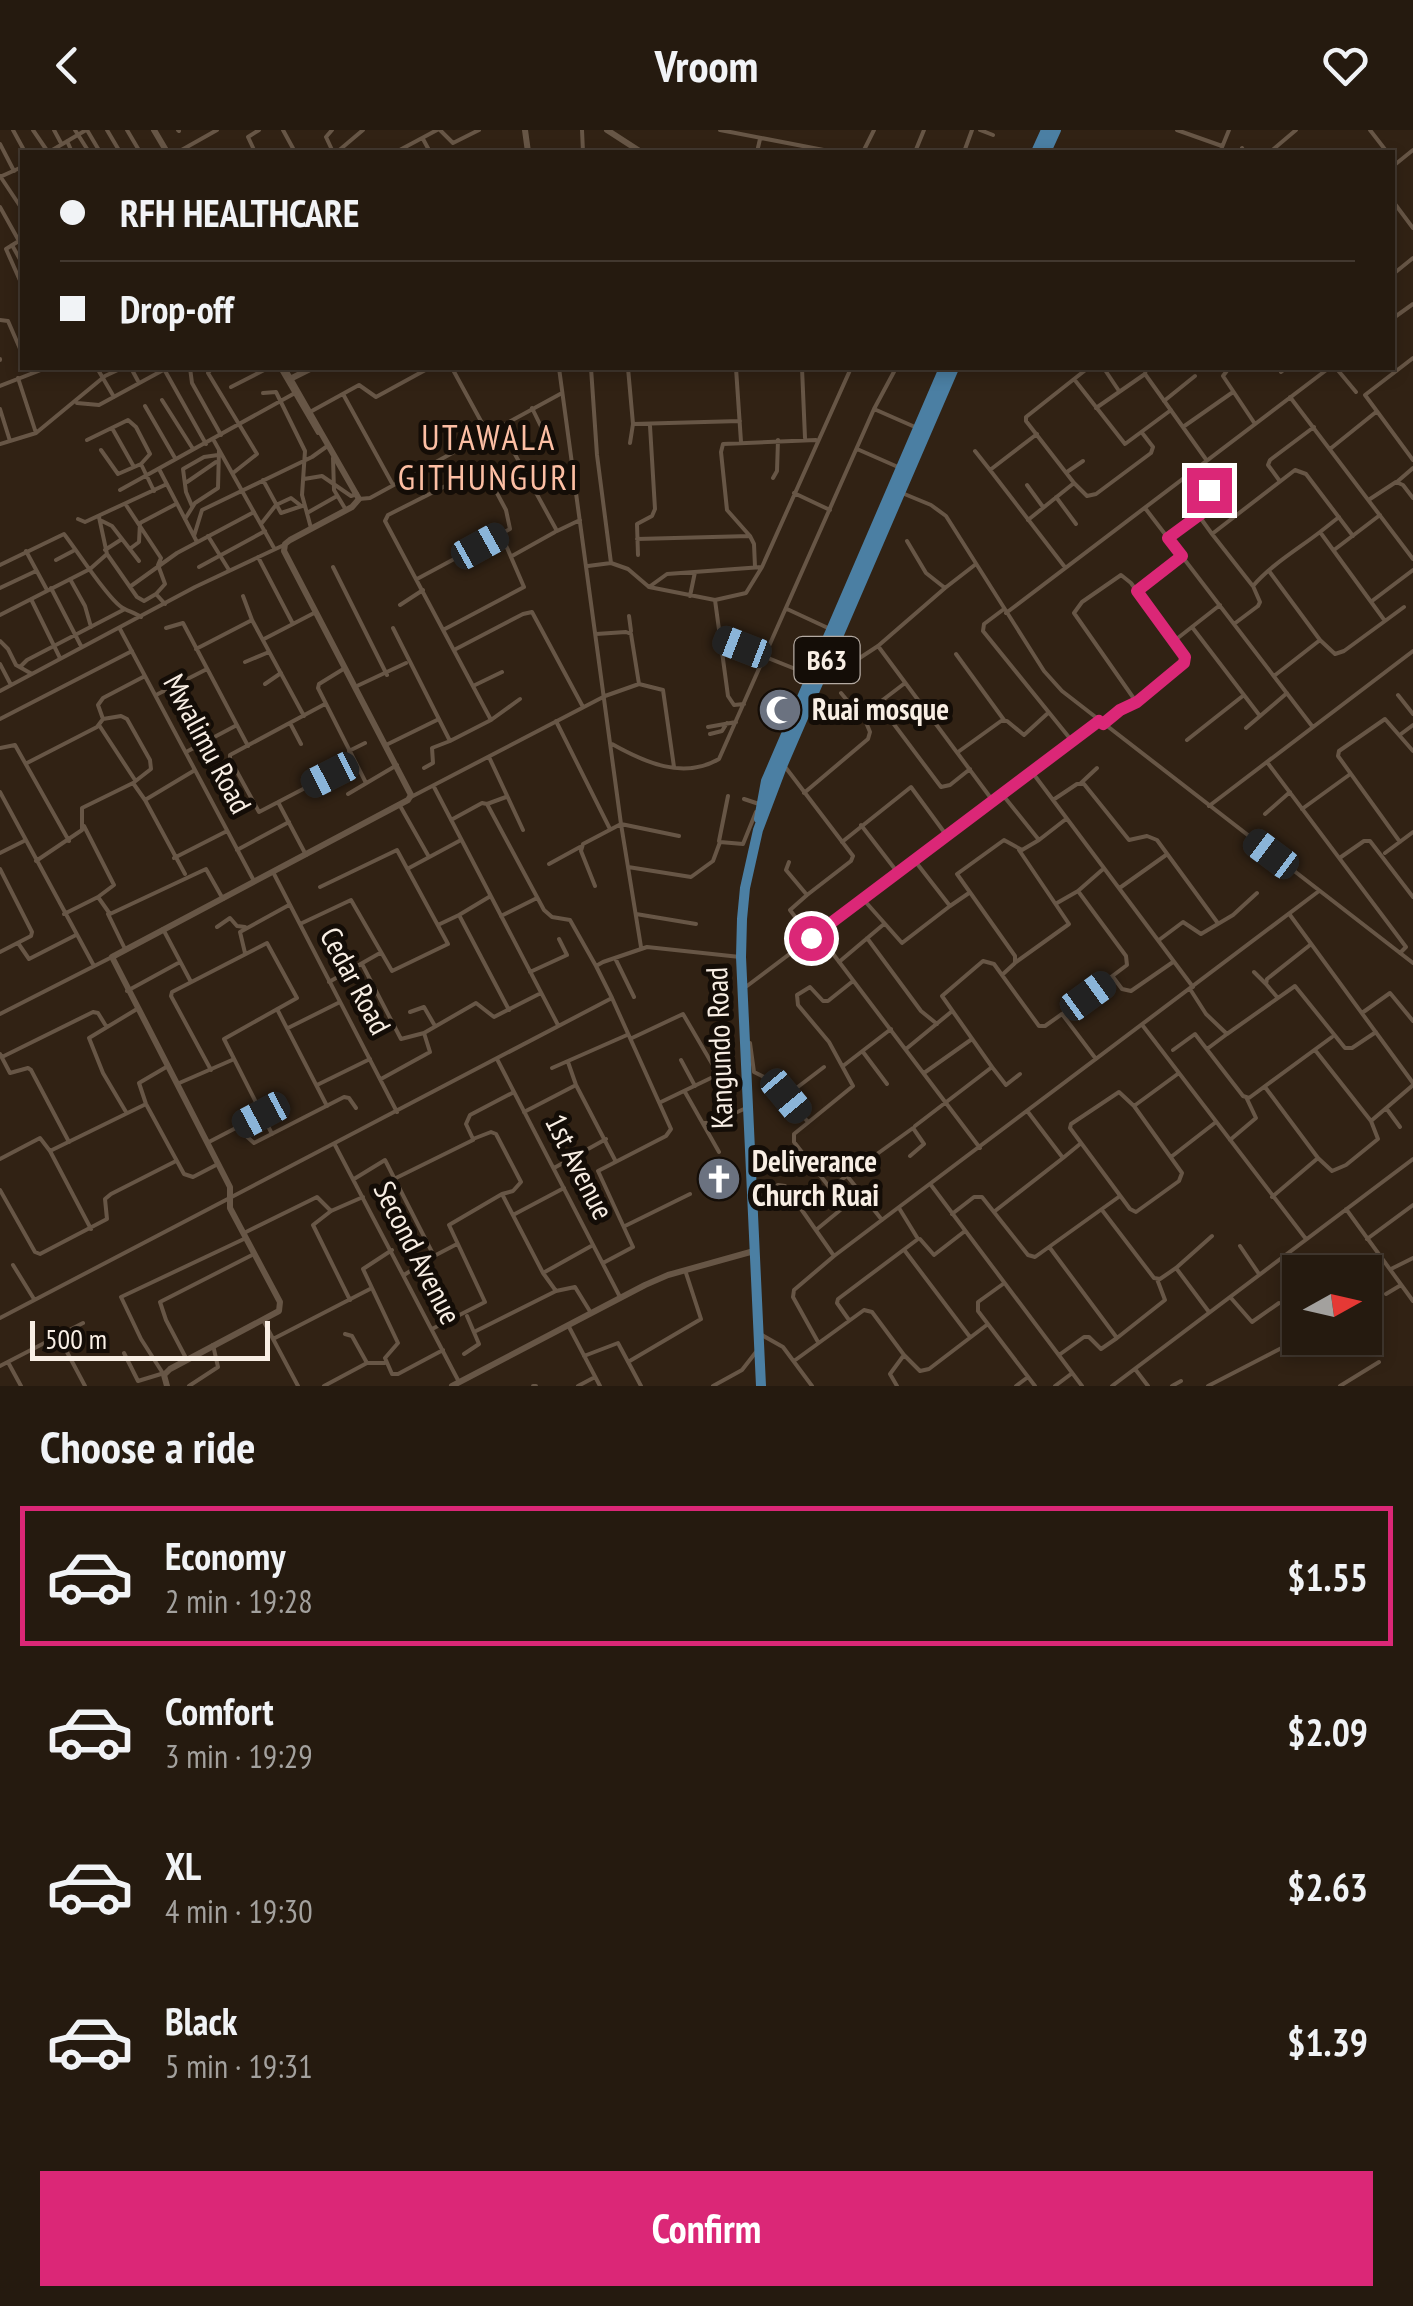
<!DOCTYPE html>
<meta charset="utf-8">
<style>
body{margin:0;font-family:"PT Sans Narrow",sans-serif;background:#2d2318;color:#f1f3f6;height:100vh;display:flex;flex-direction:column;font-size:38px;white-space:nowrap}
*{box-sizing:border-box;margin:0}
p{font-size:32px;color:#a3a19e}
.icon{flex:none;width:55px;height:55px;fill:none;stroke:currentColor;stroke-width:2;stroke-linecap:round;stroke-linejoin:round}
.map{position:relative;height:1256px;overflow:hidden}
.sheet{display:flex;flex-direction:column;background:#251a0f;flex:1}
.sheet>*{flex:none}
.banner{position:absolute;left:20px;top:20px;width:1375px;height:220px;border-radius:0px;box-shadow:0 5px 15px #0003,0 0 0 2px #42382f;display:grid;align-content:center;height:220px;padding:0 40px;background:#251a0f}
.needle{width:65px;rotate:82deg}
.tools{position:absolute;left:1282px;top:1125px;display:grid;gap:20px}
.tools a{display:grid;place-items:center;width:100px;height:100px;border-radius:0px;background:#251a0f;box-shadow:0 5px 15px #0003,0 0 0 2px #42382f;font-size:50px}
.scale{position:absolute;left:30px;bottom:25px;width:240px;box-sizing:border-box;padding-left:10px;border:5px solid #f8eee4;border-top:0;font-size:28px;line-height:35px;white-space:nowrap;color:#f8eee4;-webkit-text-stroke:8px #140d07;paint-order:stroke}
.end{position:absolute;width:45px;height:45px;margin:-22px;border:12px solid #db2777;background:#fff;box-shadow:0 0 0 5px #fff}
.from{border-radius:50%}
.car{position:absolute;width:30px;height:60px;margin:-30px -15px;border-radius:12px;box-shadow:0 0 8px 2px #0007;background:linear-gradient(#222 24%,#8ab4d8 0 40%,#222 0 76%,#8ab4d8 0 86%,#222 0)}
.banner b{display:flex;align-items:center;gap:35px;height:95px;font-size:38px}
.banner b+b{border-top:2px solid #42382f}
.banner i{width:25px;height:25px;background:#f1f3f6}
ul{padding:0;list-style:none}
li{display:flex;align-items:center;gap:30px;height:140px;margin:0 20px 15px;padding:0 20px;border:5px solid transparent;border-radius:0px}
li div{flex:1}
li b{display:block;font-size:38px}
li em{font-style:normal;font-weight:700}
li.current{border-color:#db2777}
li>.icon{width:90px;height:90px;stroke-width:1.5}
h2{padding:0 40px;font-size:45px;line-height:120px}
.primary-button{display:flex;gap:20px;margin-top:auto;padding:20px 40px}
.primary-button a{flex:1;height:115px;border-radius:0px;background:#db2777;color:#fff;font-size:40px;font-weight:700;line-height:115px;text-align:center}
header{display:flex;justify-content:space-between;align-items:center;height:130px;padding:0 40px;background:#251a0f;font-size:45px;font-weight:700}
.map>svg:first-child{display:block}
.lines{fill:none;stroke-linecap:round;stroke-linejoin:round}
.minor{stroke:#675646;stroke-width:4}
.tertiary{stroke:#675646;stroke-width:6}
.trunk{stroke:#4b7fa3;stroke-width:10}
.route{stroke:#db2777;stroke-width:12}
.labels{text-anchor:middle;stroke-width:10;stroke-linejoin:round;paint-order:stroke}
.shield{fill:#140d07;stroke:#b4aaa2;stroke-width:2.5}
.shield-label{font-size:28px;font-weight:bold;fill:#f8eee4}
.poi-label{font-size:30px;font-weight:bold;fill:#f8eee4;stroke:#140d07;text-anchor:start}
.street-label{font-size:30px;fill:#f8eee4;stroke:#140d07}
.quarter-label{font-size:35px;letter-spacing:2.5px;fill:#fdbfa4;stroke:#140d07}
</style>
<header><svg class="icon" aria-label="back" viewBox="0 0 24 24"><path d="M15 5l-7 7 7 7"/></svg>Vroom<svg class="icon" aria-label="heart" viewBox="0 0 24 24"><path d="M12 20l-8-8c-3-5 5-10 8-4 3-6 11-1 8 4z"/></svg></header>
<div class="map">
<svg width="1413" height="1256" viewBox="0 0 1413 1256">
<rect width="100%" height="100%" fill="#312214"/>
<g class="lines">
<path class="minor" d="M13,0l12,22
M33,0l15,22
M54,0l7,13
M75,0l14,22
M87,0l13,22
M107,0l13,22
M127,0l13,22
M178,0l1,1
M283,0l12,22
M332,0l-6,7 7,15
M440,0l13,13 26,-13
M582,0l1,22
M720,0l114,22
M980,0l13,5
M1177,0l45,16
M1370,0l17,22
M423,9l7,13
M67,11l5,11
M0,14l14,27
M1242,18l2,4
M49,22l37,-22
M178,22l39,-22
M255,22l-7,-15 11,-7
M337,22l26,-22
M396,22l41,-22
M757,22l3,-13
M863,22l11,-22
M915,22l9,-22
M964,22l8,-22
M1220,22l9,-22
M1270,22l26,-22
M1392,37l21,-17
M0,46l22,33
M0,47l22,-10
M1392,70l21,28
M0,77l19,34
M22,109l-16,10 16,36
M12,115l10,18
M1392,145l21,-17
M1392,189l21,-15
M0,190l8,1 13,30
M1413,228l-48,37 48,65
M0,229v1
M97,238l17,29
M131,238l7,13
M190,238l2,15 29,52
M212,238l-4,5 49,81 -24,19
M280,238l38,65
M452,238l36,66
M559,238l62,456 20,123
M628,238l5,56 107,-3
M736,238l5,74
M802,238l3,70
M1146,238l-1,6 60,84
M1229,238l-6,8 32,48
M1336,238l20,24
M164,239l42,75
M1105,240l14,21
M1281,242l5,-4
M18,248l18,55
M1074,249l51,65 46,-34
M0,256l46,-18
M231,257l37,-19
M263,263l13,-1 29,59 -3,44 9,33
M343,264l50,91
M1290,267l123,162
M162,270l31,49
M1164,271l31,-25
M77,273l22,2 68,-37
M145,276l30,52
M532,278l18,37
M1096,278l49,-34
M0,279l10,32
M874,279l41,18
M310,282l49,-27 17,12 53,-29
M500,297l57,104 23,-11
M1183,297l50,-35
M112,298l22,39
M1037,304l-47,36 74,96
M213,309l61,109
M87,310l41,-20 8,7 14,27 -9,10 -23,10 -17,-24
M630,313l3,-19
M0,314l36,-11 69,-57 17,-8
M857,319l41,18
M1330,319l46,-37
M975,321l15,19
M333,328l1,32 12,20
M141,334l13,27
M159,339l38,73
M1067,342l16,-11
M773,348l4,-7 1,-31
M304,349l18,-3 29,20 6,-2
M263,350l18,33 21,-7
M1279,350l-11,-15 2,-5 44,-33
M1398,351l15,-13
M187,352l29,-20
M1074,353l13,13 9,-2 55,-41 2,-6 -10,-13
M1027,355l16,22
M120,360l175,-97
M794,363l36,17
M902,363l29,12 15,11 98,155 18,20 351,272
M1056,367l20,27
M359,369l11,-1 192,-105
M1370,369l26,-17 7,3 10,13
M126,375l35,53 -3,7 7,19 -9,10
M192,376l-6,-14 -3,-23 21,-12 14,-2
M1145,378l167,218
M307,383l30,-17
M1199,386l16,-14 -6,-12
M99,387l8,37 30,43 7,4 12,-7 9,10
M78,389l7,3 82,-38
M185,389l10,-16 23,-15 1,-38
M1028,390l46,-37 -48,-62v-4l62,-49
M102,391l10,5 27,35
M261,394l15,-19 15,-7 9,7
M1320,402l19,-15
M194,406l8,-26 110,-53 14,-10
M208,406l21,34
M750,406l-23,-26 -6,-58 2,-8 93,-4
M1168,407l31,-21 13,18
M637,409l113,-3 4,8 1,23
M131,418l8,-6 1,-19 36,-19
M105,420l17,-11
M1334,420l46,-35
M26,421l21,39
M638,425l-1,-31 15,-8 3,-7 -5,-83
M512,426l43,-24
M258,427l35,67
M56,430l17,-9
M611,433l17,6 21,18 18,-13 95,-7 89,-199
M0,435l64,-31c12,15 41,61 56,72 6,5 14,6 21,11
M588,436l23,-3 -14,-108 -6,-87
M199,437l66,-36
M333,437l54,108
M70,449l15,27 6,21
M417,449l93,-50 -4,-19 -23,-43 -95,48 -3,6 106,199
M1252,455l-40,-51 83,-64 11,4 47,62
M131,456l46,-33 77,-41
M649,457l66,13 13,96 6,9 10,-1
M0,458l36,-17
M51,458l30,58
M945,458l31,-24
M1137,461l44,-34
M243,466l9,24 52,96
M690,466l5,-24
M31,469l29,59
M715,470l31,-7 16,-26
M1372,471l41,-31
M400,475l23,-15
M787,479l41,19
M1004,479l-20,15 -1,7 89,110
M1006,483l323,-245
M0,485l90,-46 17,-15
M629,486l2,15
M1385,491l19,-14
M1234,494l24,-18 2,-4 -7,-16c18,-21 45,-37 67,-54l65,89 -41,30 -9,3 -15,-14 -51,-69
M1192,497l68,89
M166,498l17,-5 65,123
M393,498l57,113 41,-21 29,-21
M120,499l134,252
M443,500l81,-43 -23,-53
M596,504l30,-2 5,2 8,50 24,6 11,77
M264,509l52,-27
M720,509l88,35
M0,511l8,8 8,16 16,9
M1174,511l46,-36
M878,516l115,155
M196,519l56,-29
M454,520l69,-36 9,-2 51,95
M956,524l48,66
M245,532l24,-10
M0,534l11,21
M20,537l7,-7 98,-51
M345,538l-26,16 -1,4 48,95
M1274,546l46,-36
M823,552l55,-36 67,-58 -19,-15 -19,-32
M265,554l16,-11
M357,556l49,-23
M473,556l29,-14
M0,561l195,-104 89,-42
M841,563l19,23
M156,565l51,-26
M1398,565l15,19
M878,573l63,84 9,-2 20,-16
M325,574l-95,51v4l29,53 96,-50
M0,589l132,-68
M556,591l54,108
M290,593l11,21
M1104,593c26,-22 57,-37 81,-63l-54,-77 -10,-8 -39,27 -8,11 63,90
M99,595l36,55
M708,597l28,-5
M1246,598l41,-35
M710,604l12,-3 5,-8
M1401,604l12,-9
M1187,610l57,-45
M612,614c32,18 71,36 107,15l155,-350 22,-41
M386,615l53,-26
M0,618l15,-3 54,96
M188,621l49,-26
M349,621l16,-8
M958,622l43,-31h6l17,14 24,-22
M489,627l34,73
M1267,632l139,185 -6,6
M27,633l70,-36 6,-8
M424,638l9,-5 -1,-15 18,-7
M786,638l67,88 -2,5 -44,34 -21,-25 3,-8
M1032,642l161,215
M133,653l12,17 50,-30
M1081,653l16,-15
M434,657l124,238
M0,662l94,174
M804,663l64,-54 2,-7 -7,-17 42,-32
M348,664l49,-29
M411,667l194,-101 34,-12
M744,669l15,5
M145,670l40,74
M1053,670l24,-16h7l45,56 18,-4 10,4 60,82
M278,672l28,53
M399,674l30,53
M487,674l19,-7
M1209,676l204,-155
M1302,679l47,-34
M1265,684l25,-22
M451,690l31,-17 5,1 57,106 8,7 18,3 26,46
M861,695l37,48
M1039,710l27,-21
M719,711l9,-45
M842,712l69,-55 36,49
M1400,712l-62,-86 1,-5 46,-32 28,32
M237,720l52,-28
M0,723l24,-12
M1385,723l28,-21
M1341,727l23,-16h6l43,56
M174,728l53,-27
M36,731l46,-31v-22l51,-25 18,-14 -1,-9 -23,-41 -6,-3 -18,3 -5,-14 5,-7 42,-22
M915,731l35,45 19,-13
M549,734l31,-17
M628,737l63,10 22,-16 7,-19 23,2 13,-32
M409,738l52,-28
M0,739l32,63 -1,4 -31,16
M273,742l124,240
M595,756l-14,-35 2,-7 38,-20 58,12
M1121,757l45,-32
M807,765l-17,15 21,28
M98,767l12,17 96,-45 17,30
M489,767l-30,18 50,95
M863,769l39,44 48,-37
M1057,773l21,-12
M64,784l34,-17 16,-12 -30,-59
M108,784l17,35
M636,784l60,10
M1290,785l123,168
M501,786l36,-18
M300,794l51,-24 41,71 56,-27 -51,-94 -77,37
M440,794l19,-9
M217,797l13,-9 7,8 8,1
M163,799l28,53
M818,804l162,214
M867,808l54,73 16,13
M1159,810l24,-18 18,12 32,-19 24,-22
M18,813l11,16 47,-24
M245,823l-5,-21 49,-27
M615,828l19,39
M839,832l45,-38
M1016,832l53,-38 -50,-74
M362,834l39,75 23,-6
M530,842l37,-17 -8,-16
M1254,842l12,12
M1002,845l13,-12v-7l-58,-82 47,-34 18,10 17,-10 -37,-46
M1113,847l9,12 9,2 42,-29
M853,851l-25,20h-5l-13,-14 -13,8 1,10 31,37 24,44 -59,48v8l36,46 83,-60 11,16 -14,12
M329,852l51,-29
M747,856l352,-265
M1190,859l16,25 21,20 68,-48 50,62h7l24,-16
M127,861l53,-29
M1277,867l-11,-13 1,-5 43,-34
M277,879l50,97
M410,882l14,-5 11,19
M1362,883l28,-20 23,28
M0,884l112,-57
M1143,896l163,213
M288,898l50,-25
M632,908l51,-24 31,53 -1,10 -52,25
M750,913l4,29 20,10 34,40
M906,919l45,-37
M1207,919l20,-15
M1173,920l22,-16 48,62 6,2 83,-61
M1315,920l56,71 42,-36
M863,922l24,32
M0,924l10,19 18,-5 3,2 38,72
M2,927l91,-45 5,1 8,13
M497,929l123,238
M1096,929l-34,-45 65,-49 -1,-9 -48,-65 24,-21
M681,930l14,26
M568,932l8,23
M168,936l-29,17 7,21 38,70 9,3 25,-13
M843,936l48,-37
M992,937l14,18 14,-11
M552,938l75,-33
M211,940l-40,-74 1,-4 95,-49 30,55 -73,41 48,95
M924,943l48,-34
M381,949l49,-27 -6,-19 52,-30 18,14 47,-24
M177,954l55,-24
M317,955l53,-26
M1265,957l53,71 14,13 14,-6 32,-26 -7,-18
M514,962l-44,23 -4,9 7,15 18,-7 5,2 25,48 -8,9 -11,3 41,79 13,18 19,-4 16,26
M685,962l34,60
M1119,962l15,14 48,67 -3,8 -43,31 -6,-3 -60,-81 1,-4z
M786,966l38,-29
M1134,976l45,-33
M1386,978l14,19
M126,982l-23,-39 -14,-35 48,-29
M524,982l52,-27 39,75
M1028,982l35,46 17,-14
M703,993h10l31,-14
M915,996l77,-59 -50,-71 41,-35 11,3 45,62h6l17,-12
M244,1004l10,9 90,-46 5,1 7,10
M1230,1010l26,-22 -9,-19
M207,1013l54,-28
M335,1015l124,237
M50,1021l41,78
M1171,1027l45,-35
M0,1029l40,-21 10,13 96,-47
M554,1038l52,-29
M848,1047l34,43
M396,1048l77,-38
M354,1049l31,-19 49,96 -30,19
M931,1055l151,201
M0,1060l35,62 5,2 67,-35 -2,-20 6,-5 65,-33
M1272,1067l46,-39
M754,1068l24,-13 7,1 49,70
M1346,1079l67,92
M1102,1080l52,68 6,1 16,-11
M995,1081l68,-53
M952,1084l22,-17h8l46,58 7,2 85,-61
M513,1085l51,-27
M625,1096l65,-32
M816,1100l45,-37
M246,1102l71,-35 14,14
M920,1109l14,16 31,-24
M1367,1109l46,-34
M1240,1116l19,28
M1050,1118l67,90 -16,11 -12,-12h-5l-25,18
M392,1120l-29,19 35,74 -13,15 7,16h6l45,-24
M905,1121l65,86
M434,1126l23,-12
M603,1133l30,-16 -35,-76 68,-35 5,-7 -59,-131
M13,1135l21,34
M1391,1139l22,-11
M543,1143l50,-28
M1003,1154l-25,18v9l57,75
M1386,1164l15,-9
M1231,1168l21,24 27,-19
M350,1170l-37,-75 18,-14 32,-14
M1209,1182l-33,-44 36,-32
M0,1188l612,-320 -16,-32 7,-4 44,-15 93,10
M263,1190l35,66
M849,1190l-12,-17 1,-4 80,-60 -19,-31
M568,1195l32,61
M432,1199l53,-27 -36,-77 53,-31
M476,1201l80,-40
M345,1204l7,2 15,27h18
M760,1204l23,13 29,39
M59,1207l26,49
M1117,1208l48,-38 -8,-21
M273,1209l97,-50
M818,1212l-25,-45 1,-7 40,-34 485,-365
M124,1223l14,28 23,-7
M464,1224l15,-10 -12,-28
M584,1226l34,-13 23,43
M187,1230l-21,-40 -6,-18 94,-48
M794,1231l70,-51 8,2 32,43 16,16 9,-2 59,-45
M628,1232l73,-43 -16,-49
M9,1234l12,22
M0,1236l83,-43
M1135,1239l13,17
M164,1245l-23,-36 -20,-42 125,-59
M189,1256l29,-19 -5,-22
M324,1256l43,-23
M533,1256h3
M578,1256l17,-9
M713,1256l29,-16 14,-18
M897,1256l-7,-12 14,-19
M1016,1256l12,-9
M1055,1256l16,-12
M1112,1256l301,-227
M1172,1256l9,-5
M1208,1256l93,-48
M1340,1256l39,-24"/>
<path class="tertiary" d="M154,0l13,22
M525,0l3,22
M607,0l34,22
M292,248l20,-10
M167,1256l-3,-11 6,-6 109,-58 1,-9 -50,-94v-21l-118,-230 296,-157 3,-5 -127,-244 1,-7 5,-4 62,-33 7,-8 -75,-131
M452,1256l193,-101 23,-10 86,-24"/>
<path class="trunk" d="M1036,22l10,-22
M1046,22l10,-22
M759,689l7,-38 178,-413
M761,1256l-20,-429 1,-38 3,-31 13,-58 25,-66 171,-396"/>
</g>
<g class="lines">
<path class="route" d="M811,808l288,-217 4,3 17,-14 17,-8 47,-39 1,-6 -48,-66 45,-35 -14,-18 45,-33 2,-6 -6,-9"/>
</g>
<defs>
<g id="mosque-disc" transform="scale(2.25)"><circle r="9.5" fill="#6b7280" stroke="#140d07"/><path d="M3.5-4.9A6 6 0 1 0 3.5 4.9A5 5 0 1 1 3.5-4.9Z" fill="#fff"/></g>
<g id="church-disc" transform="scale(2.25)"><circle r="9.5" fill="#6b7280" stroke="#140d07"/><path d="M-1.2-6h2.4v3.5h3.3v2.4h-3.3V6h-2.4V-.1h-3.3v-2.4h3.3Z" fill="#fff"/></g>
</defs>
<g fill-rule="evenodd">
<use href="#mosque-disc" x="780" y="580"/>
<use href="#church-disc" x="719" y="1049"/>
</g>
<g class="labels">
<rect class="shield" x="794.5" y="507" width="65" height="46" rx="8"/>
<g class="shield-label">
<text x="827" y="540">B63</text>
</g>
<g class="poi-label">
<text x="812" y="590">Ruai mosque</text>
<text x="752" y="1042">Deliverance<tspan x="752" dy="34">Church Ruai</tspan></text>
</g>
<g class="street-label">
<text transform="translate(207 614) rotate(62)" y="10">Mwalimu Road</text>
<text transform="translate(355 851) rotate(62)" y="10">Cedar Road</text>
<text transform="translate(720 918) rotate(-92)" y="10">Kangundo Road</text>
<text transform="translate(579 1037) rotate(63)" y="10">1st Avenue</text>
<text transform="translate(417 1123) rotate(63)" y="10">Second Avenue</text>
</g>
<g class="quarter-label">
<text x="489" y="320">UTAWALA<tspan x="489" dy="40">GITHUNGURI</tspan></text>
</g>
</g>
</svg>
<div class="tools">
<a><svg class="needle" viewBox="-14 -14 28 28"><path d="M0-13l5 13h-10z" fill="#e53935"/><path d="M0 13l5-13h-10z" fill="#a3a19e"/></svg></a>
</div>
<div class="scale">500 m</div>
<i class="end from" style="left:811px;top:808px"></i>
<i class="end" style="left:1209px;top:360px"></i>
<i class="car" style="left:480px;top:416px;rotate:61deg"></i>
<i class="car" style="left:742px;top:517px;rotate:291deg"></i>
<i class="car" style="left:330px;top:645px;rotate:243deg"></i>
<i class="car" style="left:1271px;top:724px;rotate:307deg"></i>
<i class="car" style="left:1088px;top:866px;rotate:54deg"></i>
<i class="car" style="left:786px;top:966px;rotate:140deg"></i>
<i class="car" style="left:261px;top:985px;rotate:242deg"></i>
<div class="banner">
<b><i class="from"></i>RFH HEALTHCARE</b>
<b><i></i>Drop-off</b>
</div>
</div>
<section class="sheet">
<h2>Choose a ride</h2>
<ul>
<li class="current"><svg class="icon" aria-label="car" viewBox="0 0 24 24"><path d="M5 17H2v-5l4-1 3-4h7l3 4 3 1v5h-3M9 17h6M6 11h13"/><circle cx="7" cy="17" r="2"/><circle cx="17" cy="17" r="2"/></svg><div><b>Economy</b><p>2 min · 19:28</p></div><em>$1.55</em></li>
<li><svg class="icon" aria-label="car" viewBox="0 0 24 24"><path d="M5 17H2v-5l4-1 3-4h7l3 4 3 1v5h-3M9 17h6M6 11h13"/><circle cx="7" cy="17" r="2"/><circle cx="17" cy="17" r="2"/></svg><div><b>Comfort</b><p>3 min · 19:29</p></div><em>$2.09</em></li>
<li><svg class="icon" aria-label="car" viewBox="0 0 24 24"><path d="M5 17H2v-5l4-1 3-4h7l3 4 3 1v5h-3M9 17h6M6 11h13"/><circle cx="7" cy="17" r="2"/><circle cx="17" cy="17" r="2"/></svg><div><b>XL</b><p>4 min · 19:30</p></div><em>$2.63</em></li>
<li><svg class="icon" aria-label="car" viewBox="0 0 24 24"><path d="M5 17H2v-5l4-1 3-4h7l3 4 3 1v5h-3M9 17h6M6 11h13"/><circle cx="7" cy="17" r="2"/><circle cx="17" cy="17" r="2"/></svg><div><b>Black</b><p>5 min · 19:31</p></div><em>$1.39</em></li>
</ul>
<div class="primary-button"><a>Confirm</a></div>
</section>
